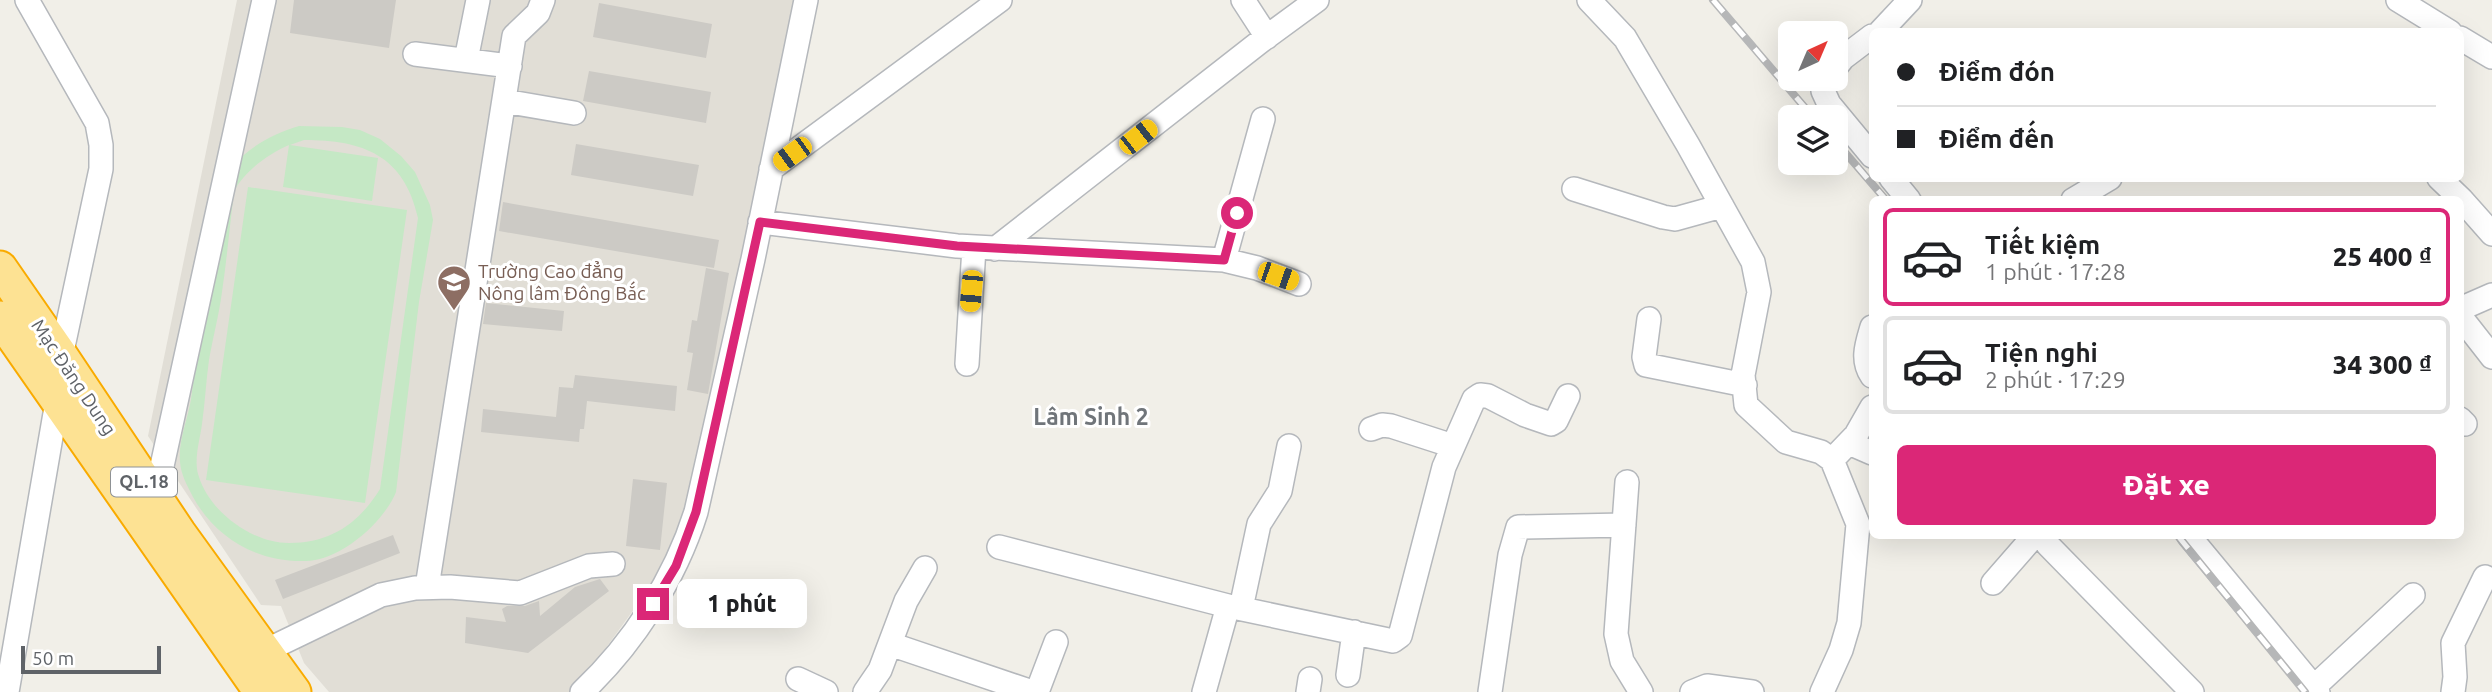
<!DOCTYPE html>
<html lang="vi">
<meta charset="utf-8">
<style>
body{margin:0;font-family:Ubuntu,sans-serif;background:#f2f2f2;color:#202124;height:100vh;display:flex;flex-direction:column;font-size:26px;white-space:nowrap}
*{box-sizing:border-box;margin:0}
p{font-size:23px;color:#757577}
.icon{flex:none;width:38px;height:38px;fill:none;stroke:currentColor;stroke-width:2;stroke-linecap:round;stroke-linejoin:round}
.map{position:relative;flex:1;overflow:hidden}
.side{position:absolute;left:1869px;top:196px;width:595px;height:343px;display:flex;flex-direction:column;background:#fff;border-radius:10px;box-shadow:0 7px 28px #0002}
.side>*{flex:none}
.top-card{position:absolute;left:1869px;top:28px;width:595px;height:154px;border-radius:10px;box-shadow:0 7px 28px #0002;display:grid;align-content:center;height:154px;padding:0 28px;background:#fff}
.needle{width:46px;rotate:44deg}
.tools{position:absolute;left:1778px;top:21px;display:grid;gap:14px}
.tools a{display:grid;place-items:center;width:70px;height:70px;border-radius:10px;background:#fff;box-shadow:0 7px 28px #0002;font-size:35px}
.scale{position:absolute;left:21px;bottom:18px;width:140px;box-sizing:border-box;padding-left:7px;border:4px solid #5f6368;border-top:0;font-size:19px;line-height:24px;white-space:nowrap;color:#5f6368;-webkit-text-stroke:5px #fff;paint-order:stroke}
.end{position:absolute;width:32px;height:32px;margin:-16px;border:9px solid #db2777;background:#fff;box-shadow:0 0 0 4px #fff}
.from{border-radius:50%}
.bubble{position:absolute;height:49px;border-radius:10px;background:#fff;box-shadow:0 7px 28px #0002;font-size:23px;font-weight:800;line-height:49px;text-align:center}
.car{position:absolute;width:21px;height:42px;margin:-21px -10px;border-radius:9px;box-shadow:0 0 5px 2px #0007;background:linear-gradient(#f5c518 24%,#345 0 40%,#f5c518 0 76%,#345 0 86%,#f5c518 0)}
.top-card b{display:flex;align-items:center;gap:24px;height:66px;font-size:26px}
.top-card b+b{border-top:2px solid #e0e0e0}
.top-card i{width:18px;height:18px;background:#202124}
ul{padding:12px 0 0;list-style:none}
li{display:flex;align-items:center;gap:21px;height:98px;margin:0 14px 10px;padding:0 14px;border:4px solid #e0e0e0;border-radius:10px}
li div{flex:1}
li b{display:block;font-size:26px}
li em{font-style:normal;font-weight:800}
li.selected{border-color:#db2777}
li>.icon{width:63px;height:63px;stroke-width:1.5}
.button{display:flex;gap:14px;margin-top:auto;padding:14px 28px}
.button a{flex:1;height:80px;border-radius:10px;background:#db2777;color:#fff;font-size:28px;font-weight:800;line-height:80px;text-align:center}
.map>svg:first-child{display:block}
.education{fill:#e1ded6}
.green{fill:#c5e8c5;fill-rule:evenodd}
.building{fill:#cccac5}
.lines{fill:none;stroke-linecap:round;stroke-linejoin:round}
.minor-casing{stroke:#b5b8bc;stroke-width:26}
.highway-casing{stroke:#f9ab00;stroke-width:37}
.minor{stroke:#fff;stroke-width:23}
.highway{stroke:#fde293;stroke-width:33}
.rail-casing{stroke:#b6b7b8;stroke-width:8}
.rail{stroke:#fff;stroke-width:5;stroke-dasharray:16;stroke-linecap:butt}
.route{stroke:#db2777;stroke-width:9}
.labels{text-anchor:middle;stroke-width:6;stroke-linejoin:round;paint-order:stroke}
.shield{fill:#fff;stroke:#8f9295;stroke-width:2}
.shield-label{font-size:18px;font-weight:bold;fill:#5f6368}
.education-label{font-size:19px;fill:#785e54;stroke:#fff;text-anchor:start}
.street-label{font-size:19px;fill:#5f6368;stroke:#fff}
.quarter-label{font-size:23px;font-weight:bold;fill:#70757a;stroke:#fff}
</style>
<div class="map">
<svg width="2492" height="692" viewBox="0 0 2492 692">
<rect width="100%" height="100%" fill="#f1efe8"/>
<path class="education" d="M237,0h561l-100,484 -35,85 -89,123h-245l-25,-29 -23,-57 -20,-1 -113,-169z"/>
<path class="green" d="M299,126l43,1 18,3 20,9 21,17 14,16 15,33 3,15 -14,82 -23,190c-12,30 -55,68 -89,69 -48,2 -91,-22 -114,-64 -6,-12 -12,-22 -13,-35 -2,-21 8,-43 11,-63 9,-67 18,-134 27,-201 4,-10 7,-23 14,-31 16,-20 43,-34 67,-41zM304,140c59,0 100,15 114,78l-38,271c-21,34 -49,54 -91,54 -37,0 -79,-31 -90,-66 -6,-16 1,-37 3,-53 3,-21 4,-43 7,-64 4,-23 10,-45 13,-68 5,-34 8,-68 12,-101 11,-20 34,-37 55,-46l-6,42 89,14 6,-43 -88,-13z
M248,187l159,23 -42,293 -159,-23z"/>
<path class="building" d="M294,0h102l-7,48 -99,-15z
M599,3l113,21 -6,34 -113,-21z
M589,71l122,21 -5,31 -123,-22z
M576,144l123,21 -6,31 -122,-21z
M503,202l216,38 -5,28 -215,-37z
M706,268l23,5 -21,121 -21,-4 6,-37 -6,-1 5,-32 5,1z
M486,303l78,8 -2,20 -79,-7z
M575,375l102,11 -2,25 -88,-10 -3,28h-4l-1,13 -98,-10 2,-23 73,8 3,-30 14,1z
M633,479l34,4 -7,67 -34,-4z
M393,535l7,18 -117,46 -8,-19z
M600,579l9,12 -81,62 -63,-10 1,-26 40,5 -4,-13 5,-3h18l14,-5 1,15 35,-29z"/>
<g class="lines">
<g class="minor-casing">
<path id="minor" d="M27,0l70,123 4,22v24l-40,187
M1243,0l24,37
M1589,0l36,38 63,107 65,117 6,30 -16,83 3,30 40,37 35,10 11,8 26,64 -9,99 -8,27 -19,42
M2398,0l52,32
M1880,32l30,-32
M2460,38l32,19
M415,54l95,12
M466,60l12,-60
M1836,67l7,-9 29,-22
M1827,79l-4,12 6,13 43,52
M504,101l70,12
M771,169l229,-169
M1891,178l18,22
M2439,178l23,22 30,34
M1574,189l89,28 12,2 47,-13
M2073,200l37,-22
M760,222l197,24 267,14 33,8 42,16
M995,249l266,-208 56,-41
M1224,260l39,-141
M2460,309l32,-14
M2460,316l32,41
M1649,319l-5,38 2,8 99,20
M1872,327c-5,17 -11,33 0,49
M967,364l7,-117
M2460,419l5,5
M1371,429l11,-4 9,1 62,20
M1849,443l23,10
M1832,460l24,-25 16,-28
M1627,482l-11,152 6,27 19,31
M155,498l109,-498
M2045,536l3,9 144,147
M2189,536l129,156
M999,547l229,59
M1993,583l41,-47
M427,587l87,-551 24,-23 5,-13
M1241,608l18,-84 21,-33 9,-45
M890,644l142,48
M263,652l118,-57 34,-7 35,-1 70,6 69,-27 24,-2
M1348,675l6,-43
M798,679l28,13
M2314,687l99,-92
M7,692l50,-290
M582,692c51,-48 93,-113 114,-180l57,-253 53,-259
M865,692l15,-22 26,-69 19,-33
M1037,692l19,-50
M1204,692l24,-86 165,35 7,-5 44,-169 30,-68 6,-4 8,1 37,19 26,9 5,-3 12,-25
M1308,692l2,-13
M1490,692l20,-137 8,-28 106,-2
M1692,692l15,-6 45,6
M2453,692l2,-15 -2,-34 32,-66"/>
</g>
<g class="highway-casing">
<path id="highway" d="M0,268l61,88 118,177 115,159
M0,318l261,374"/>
</g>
<use href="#minor" class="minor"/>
<use href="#highway" class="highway"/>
<g class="rail-casing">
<path id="rail" d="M1713,0l100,117
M1836,142l50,58
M2178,536l127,156"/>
</g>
<use href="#rail" class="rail"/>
</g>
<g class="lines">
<path class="route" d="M653,604l23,-38 20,-54 64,-290 197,24 267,14 13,-47"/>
</g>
<defs>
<g id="university-pin" transform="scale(1.75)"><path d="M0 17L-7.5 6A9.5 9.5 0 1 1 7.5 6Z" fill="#8d6e63" stroke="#fff"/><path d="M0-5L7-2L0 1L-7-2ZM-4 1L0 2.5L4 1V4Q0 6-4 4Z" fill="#fff"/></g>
</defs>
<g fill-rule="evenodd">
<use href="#university-pin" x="454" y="282"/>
</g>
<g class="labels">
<rect class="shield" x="111" y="467.5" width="66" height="29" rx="5"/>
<g class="shield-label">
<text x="144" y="488">QL.18</text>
</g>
<g class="education-label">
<text x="478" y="278">Trường Cao đẳng<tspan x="478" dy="22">Nông lâm Đông Bắc</tspan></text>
</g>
<g class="street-label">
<text transform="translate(74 377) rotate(56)" y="7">Mạc Đăng Dung</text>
</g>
<g class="quarter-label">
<text x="1091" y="425">Lâm Sinh 2</text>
</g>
</g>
</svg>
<div class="tools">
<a><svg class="needle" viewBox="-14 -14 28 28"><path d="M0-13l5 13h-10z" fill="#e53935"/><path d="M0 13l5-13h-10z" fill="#757577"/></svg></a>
<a><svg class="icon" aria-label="layers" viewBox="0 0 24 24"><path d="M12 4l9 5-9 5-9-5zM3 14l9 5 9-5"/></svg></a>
</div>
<div class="scale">50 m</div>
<i class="end from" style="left:1237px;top:213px"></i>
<i class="end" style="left:653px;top:604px"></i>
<div class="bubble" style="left:677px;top:579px;width:130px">1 phút</div>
<i class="car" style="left:1138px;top:137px;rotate:52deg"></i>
<i class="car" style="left:792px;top:154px;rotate:234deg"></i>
<i class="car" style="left:1278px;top:276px;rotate:109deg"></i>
<i class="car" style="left:971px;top:291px;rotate:185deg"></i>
<div class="top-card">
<b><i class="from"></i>Điểm đón</b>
<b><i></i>Điểm đến</b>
</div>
<section class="side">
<ul>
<li class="selected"><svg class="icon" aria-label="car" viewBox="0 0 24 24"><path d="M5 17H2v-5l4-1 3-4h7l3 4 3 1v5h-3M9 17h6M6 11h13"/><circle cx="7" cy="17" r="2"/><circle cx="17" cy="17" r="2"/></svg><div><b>Tiết kiệm</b><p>1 phút · 17:28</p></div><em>25 400 ₫</em></li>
<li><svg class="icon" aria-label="car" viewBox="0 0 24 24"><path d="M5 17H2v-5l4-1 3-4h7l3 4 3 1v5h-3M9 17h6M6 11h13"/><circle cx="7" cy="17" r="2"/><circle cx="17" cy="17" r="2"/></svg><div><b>Tiện nghi</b><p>2 phút · 17:29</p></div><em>34 300 ₫</em></li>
</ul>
<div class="button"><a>Đặt xe</a></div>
</section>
</div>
